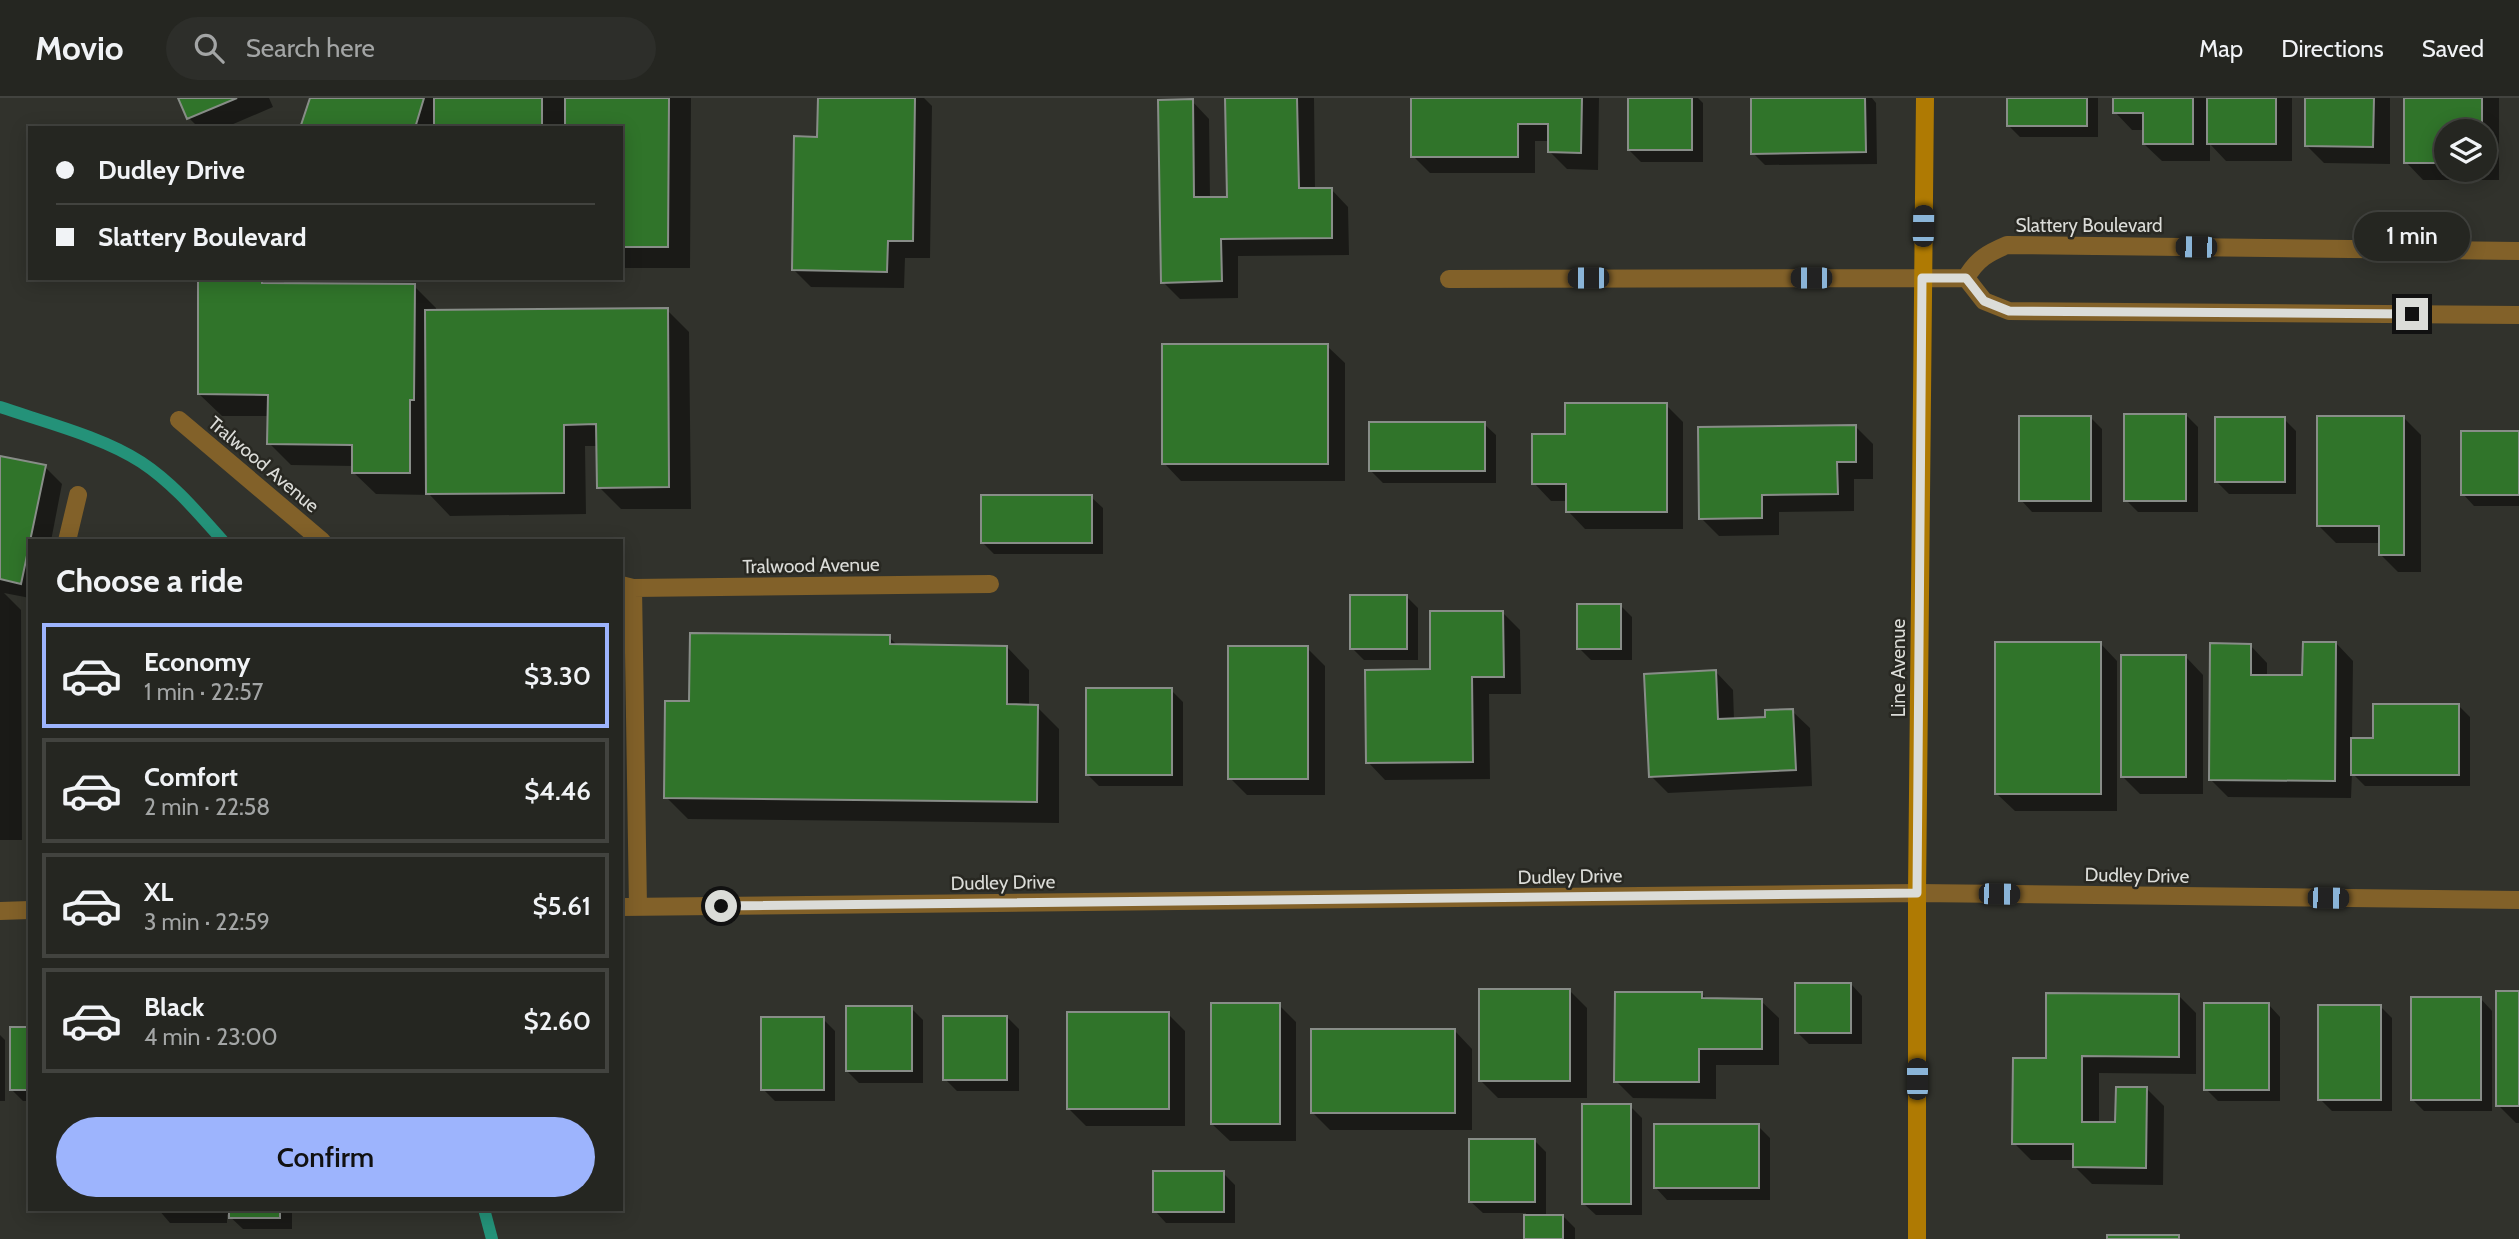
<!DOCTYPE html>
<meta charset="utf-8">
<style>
body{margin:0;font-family:Cabin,sans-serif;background:#2d2e2a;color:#f1f3f6;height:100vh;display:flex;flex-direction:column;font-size:26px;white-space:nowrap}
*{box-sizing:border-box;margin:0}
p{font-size:23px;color:#a3a5a5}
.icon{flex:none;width:38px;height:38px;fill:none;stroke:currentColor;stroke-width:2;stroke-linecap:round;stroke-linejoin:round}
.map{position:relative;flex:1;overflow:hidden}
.details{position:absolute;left:28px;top:441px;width:595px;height:672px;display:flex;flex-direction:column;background:#252621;border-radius:0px;box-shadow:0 4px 18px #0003,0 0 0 2px #42433f}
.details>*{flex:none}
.guide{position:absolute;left:28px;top:28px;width:595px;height:154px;border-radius:0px;box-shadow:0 4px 18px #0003,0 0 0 2px #42433f;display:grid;align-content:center;height:154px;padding:0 28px;background:#252621}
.fabs{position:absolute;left:2434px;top:21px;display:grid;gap:14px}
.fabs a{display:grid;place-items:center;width:63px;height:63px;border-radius:50%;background:#252621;box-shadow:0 4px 18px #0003,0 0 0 2px #42433f;font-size:35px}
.end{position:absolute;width:32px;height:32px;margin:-16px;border:9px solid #dbdcd8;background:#111;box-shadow:0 0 0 4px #111}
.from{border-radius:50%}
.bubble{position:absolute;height:49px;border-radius:24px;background:#252621;box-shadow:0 4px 18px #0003,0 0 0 2px #42433f;font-size:23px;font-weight:600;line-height:49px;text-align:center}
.car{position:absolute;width:21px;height:42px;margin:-21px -10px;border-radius:9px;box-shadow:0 0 5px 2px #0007;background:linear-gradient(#222 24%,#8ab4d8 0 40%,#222 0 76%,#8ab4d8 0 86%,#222 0)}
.guide b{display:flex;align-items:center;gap:24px;height:66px;font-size:26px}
.guide b+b{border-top:2px solid #42433f}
.guide i{width:18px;height:18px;background:#f1f3f6}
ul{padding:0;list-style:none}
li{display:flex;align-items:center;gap:21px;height:105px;margin:0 14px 10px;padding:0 14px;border:4px solid #42433f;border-radius:0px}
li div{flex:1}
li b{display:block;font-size:26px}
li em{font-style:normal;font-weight:600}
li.current{border-color:#9db4fd}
li>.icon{width:63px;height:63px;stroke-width:1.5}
h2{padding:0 28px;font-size:32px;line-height:84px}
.cta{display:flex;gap:14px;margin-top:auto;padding:14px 28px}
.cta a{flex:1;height:80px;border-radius:42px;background:#9db4fd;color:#111;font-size:28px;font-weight:600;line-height:80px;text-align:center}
header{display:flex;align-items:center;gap:42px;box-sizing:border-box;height:98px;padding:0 35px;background:#252621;border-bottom:2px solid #42433f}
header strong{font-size:33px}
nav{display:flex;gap:38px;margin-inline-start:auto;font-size:24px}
.search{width:490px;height:63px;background:#2d2e2a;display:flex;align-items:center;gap:18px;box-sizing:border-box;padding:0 24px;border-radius:38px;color:#a3a5a5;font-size:26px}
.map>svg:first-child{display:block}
.shadow{fill:#0007;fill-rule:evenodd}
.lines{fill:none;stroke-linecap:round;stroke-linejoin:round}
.stream{stroke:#249279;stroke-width:12}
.building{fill:#30742a;stroke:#888d88;stroke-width:2}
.lane{stroke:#826129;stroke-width:18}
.street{stroke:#826129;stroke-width:18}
.secondary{stroke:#af7a03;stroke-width:18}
.route{stroke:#dbdcd8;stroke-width:9}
.labels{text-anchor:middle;stroke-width:5;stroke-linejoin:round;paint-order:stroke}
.street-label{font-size:19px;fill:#dbdcd8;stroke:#282822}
</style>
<header>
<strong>Movio</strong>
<div class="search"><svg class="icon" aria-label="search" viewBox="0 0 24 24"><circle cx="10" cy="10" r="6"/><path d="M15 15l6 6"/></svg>Search here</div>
<nav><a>Map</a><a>Directions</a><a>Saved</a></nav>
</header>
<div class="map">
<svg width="2519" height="1141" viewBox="0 0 2519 1141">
<rect width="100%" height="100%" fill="#31322c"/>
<path class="shadow" d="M180,0h89l4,9 -49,21h-25l-10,-10z
M312,0h379l-1,170h-69v-140h-319z
M820,0h104l8,8 -2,152h-25l-1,30 -93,-1 -17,-17 25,-132z
M1227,0h87l1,92 16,-1 17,18 1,48 -111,1v42l-58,1 -17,-17 29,-181 17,18 1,79h19z
M1413,0h186l-1,72 -31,-1 -17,-17v-11h-15v32h-105l-17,-17z
M1629,0h69l5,5v59h-62l-12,-12z
M1753,0h119l4,5 1,61 -112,1 -12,-12z
M2008,0h90v39h-78l-12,-12z
M2115,0h177v63h-66l-16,-17v17h-48l-18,-17v-14h-12l-17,-18z
M2307,0h83v66l-66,-1 -17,-17z
M2406,0h93v82h-76l-17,-18zM2446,33h39v39h-39z
M200,180h84v7l130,1 22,22v4l231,-2 22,22 2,177h-70l-22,-22 -1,-41h-13l1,68 -136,2 -20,-21 -54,-1 -23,-22v-6l-62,-1 -22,-22v-27h-47l-23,-22z
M1327,248l18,17v118h-164l-17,-18z
M1666,307l17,17v107h-98l-17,-18v-10h-17l-17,-18 32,-47z
M2186,317l12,12v85h-60l-12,-12z
M2090,319l12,12v83h-70l-11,-12z
M2403,319l18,18v137h-23l-17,-17v-12h-45l-18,-18z
M2284,321l12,12v63h-67l-12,-12z
M1484,326l12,11v48h-113l-12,-12z
M1855,328l18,18v35h-19v32l-75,1v23l-60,1 -18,-18z
M2519,335v73h-45l-11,-12z
M0,359l45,10 17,17 -11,57h-21v57l-26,-5 17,17 1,230h-22z
M1091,399l12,11v46h-109l-12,-12z
M1406,498l12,12v52h-54l-12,-12z
M1620,507l12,12v43h-41l-12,-12z
M1502,514l18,18 1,64h-32l1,85 -105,1 -17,-18 64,-91z
M889,539l9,9 109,1 22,23v36l8,1 22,22v94l-371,-4 -22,-22 24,-94z
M2100,545l17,18v150h-102l-18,-17z
M2336,545l17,18 -1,79h22l84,-35 12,12v69h-105l-13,-13 -1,25 -123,-1 -18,-18 40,-134 17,18v14h37z
M1307,550l18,18v129h-78l-17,-17z
M2186,559l17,18v119h-63l-17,-17z
M1716,574l17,18 1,30 33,-2 25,-7 18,17 2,58 -144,7 -17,-17z
M621,584l2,143h-2z
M1171,592l12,12v84h-84l-12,-12z
M1851,886l11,12v48h-53l-12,-12z
M1569,892l18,18v90h-89l-18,-18z
M2519,895v130h-3l-18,-18z
M1702,896l6,6 53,1 18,17v47h-63v34l-83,-1 -17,-17z
M2179,898l17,17v61l-97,-1v51h18l30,-35 17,17 -1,79 -71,-1 -18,-18v-6h-43l-17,-17 33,-83z
M2481,901l11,12v100h-68l-12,-12z
M1279,907l17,17v119h-66l-18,-17z
M2269,907l11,12v84h-62l-12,-12z
M2380,908l12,12v93h-60l-12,-12z
M911,910l12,12v63h-64l-12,-12z
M1168,916l17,17v95h-99l-17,-17z
M1007,919l12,12v62h-62l-12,-12z
M823,921l12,12v70h-60l-12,-12z
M30,930v73h-7l-12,-12z
M1455,933l17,18v81h-142l-17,-17z
M0,937l5,5v61h-5z
M1630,1008l12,12v97h-46l-12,-11z
M1758,1028l12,12v62h-103l-11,-12z
M1535,1043l11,11v64h17l12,12v11h-49v-26h-43l-12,-11z
M1223,1075l12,12v38h-69l-11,-12z
M158,1111h134v20h-49l-16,-15v9h-57z"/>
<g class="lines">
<path class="stream" d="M0,309c44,15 103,30 141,55 32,21 57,51 82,79
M484,1111l8,30"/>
</g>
<path class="building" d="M178,0h59l-50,21z
M310,0h114l-9,30h-115z
M434,0h108v30h-108z
M565,0h104l-1,149h-47v-119h-56z
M818,0h97l-2,143h-25l-1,31 -95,-2 2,-134 23,1z
M1225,0h72l2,90h33v50l-111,1 1,42 -61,2 -3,-183 35,-1 1,98h33z
M1411,0h171l-1,55 -33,-1v-28h-30v33h-107z
M1628,0h64v52h-64z
M1751,0h114l1,54 -115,2z
M2007,0h80v28h-80z
M2113,0h80v46h-50v-31h-30z
M2207,0h69v46h-69z
M2305,0h69l-1,49 -68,-1z
M2404,0h78v33h-36v32h-42z
M198,180h64v5l153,1 -1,116h-4v73h-58v-28l-85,-1 1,-49 -70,-1z
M668,210l1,179 -72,1 -1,-64 -32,1v68l-138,1 -1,-184z
M1162,246h166v120h-166z
M1565,305h102v109h-101v-28h-34v-50h33z
M2124,316h62v87h-62z
M2019,318h72v85h-72z
M2317,318h87v139h-25v-29h-62z
M2215,319h70v65h-70z
M1369,324h116v49h-116z
M1856,327v37h-19l1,32 -76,1v23l-63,1 -1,-92z
M2461,333h58v64h-58z
M0,358l46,9 -25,119 -21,-5z
M981,397h111v48h-111z
M1350,497h57v54h-57z
M1577,506h44v45h-44z
M1430,513h73l1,66h-32l1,85 -107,1 -1,-93 65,-1z
M690,535l200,2v9l117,2v58l31,1 -1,97 -373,-4 1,-97h24z
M1995,544h106v152h-106z
M2303,544h33l-1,139 -126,-1 1,-137 41,1v31h51z
M1228,548h80v133h-80z
M2121,557h65v122h-65z
M1716,572l2,49 47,-2v-7l28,-1 3,61 -147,7 -5,-103z
M1086,590h86v87h-86z
M2373,606h86v71h-108v-37h22z
M1795,885h56v50h-56z
M1479,891h91v92h-91z
M2496,893h23v115h-23z
M1615,894h87v6l60,1v50h-63v33h-85z
M2046,895l133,1v63l-97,-1v66h33l1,-35h31l-1,81 -73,-1v-23h-61l1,-86h33z
M2411,899h70v103h-70z
M1211,905h69v121h-69z
M2204,905h65v87h-65z
M2318,907h63v95h-63z
M846,908h66v65h-66z
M1067,914h102v97h-102z
M943,918h64v64h-64z
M761,919h63v73h-63z
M10,929h20v63h-20z
M1311,931h144v84h-144z
M1582,1006h49v100h-49z
M1654,1026h105v64h-105z
M1469,1041h66v63h-66z
M1153,1073h71v41h-71z
M156,1111h60v3h-60z
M229,1111h51v9h-51z
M1524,1117h39v24h-39z
M2107,1137h72v4h-72z"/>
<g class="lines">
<path class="lane" d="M67,443l11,-46"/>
<path class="street" d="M1966,180c11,-19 22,-25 41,-33l512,6
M1966,180l18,23 25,10 510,4
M1449,181l517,-1
M179,322l143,121
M621,487l12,3 357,-4
M633,490l5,319
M621,809l1296,-14 602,7
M0,813l30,-1"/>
<path class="secondary" d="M1917,1141v-346l8,-795"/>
</g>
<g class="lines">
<path class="route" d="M721,808l1196,-13 5,-615h44l18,23 25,10 403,3"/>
</g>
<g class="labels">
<g class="street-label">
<text x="2089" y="134">Slattery Boulevard</text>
<text transform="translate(264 366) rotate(40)" y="7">Tralwood Avenue</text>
<text transform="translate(811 467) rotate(-1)" y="7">Tralwood Avenue</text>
<text transform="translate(1898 570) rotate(-90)" y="7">Line Avenue</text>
<text transform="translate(2137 777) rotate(1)" y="7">Dudley Drive</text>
<text transform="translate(1570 778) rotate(-1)" y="7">Dudley Drive</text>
<text transform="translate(1003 784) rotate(-1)" y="7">Dudley Drive</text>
</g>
</g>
</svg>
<div class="fabs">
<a><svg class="icon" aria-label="layers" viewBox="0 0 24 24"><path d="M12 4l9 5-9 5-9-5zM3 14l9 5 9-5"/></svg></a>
</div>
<i class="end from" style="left:721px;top:808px"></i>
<i class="end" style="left:2412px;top:216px"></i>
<div class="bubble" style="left:2354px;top:114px;width:116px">1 min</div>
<i class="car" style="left:1923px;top:128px;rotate:1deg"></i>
<i class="car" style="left:2196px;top:149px;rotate:271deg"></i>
<i class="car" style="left:1588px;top:180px;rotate:270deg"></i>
<i class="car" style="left:1811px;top:180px;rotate:270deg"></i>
<i class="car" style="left:1999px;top:796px;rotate:91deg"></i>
<i class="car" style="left:2328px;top:800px;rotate:91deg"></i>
<i class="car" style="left:1917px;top:981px;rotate:0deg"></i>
<div class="guide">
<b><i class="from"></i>Dudley Drive</b>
<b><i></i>Slattery Boulevard</b>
</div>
<section class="details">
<h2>Choose a ride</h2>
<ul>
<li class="current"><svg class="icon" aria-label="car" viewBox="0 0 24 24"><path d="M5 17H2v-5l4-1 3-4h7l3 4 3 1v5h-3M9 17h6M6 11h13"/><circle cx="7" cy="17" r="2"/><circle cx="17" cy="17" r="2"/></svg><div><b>Economy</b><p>1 min · 22:57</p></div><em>$3.30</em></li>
<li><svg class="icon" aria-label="car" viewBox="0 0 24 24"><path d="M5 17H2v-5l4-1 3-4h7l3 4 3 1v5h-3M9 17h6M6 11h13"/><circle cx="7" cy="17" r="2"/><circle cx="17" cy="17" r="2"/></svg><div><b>Comfort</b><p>2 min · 22:58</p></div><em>$4.46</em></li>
<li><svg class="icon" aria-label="car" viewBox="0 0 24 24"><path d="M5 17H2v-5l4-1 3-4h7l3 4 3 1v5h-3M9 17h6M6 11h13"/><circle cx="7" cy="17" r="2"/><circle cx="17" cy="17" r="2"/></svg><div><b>XL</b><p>3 min · 22:59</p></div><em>$5.61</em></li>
<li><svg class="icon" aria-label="car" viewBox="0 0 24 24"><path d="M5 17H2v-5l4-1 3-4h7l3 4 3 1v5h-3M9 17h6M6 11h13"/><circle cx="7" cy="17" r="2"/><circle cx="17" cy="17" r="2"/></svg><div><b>Black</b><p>4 min · 23:00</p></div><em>$2.60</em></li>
</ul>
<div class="cta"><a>Confirm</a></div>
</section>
</div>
